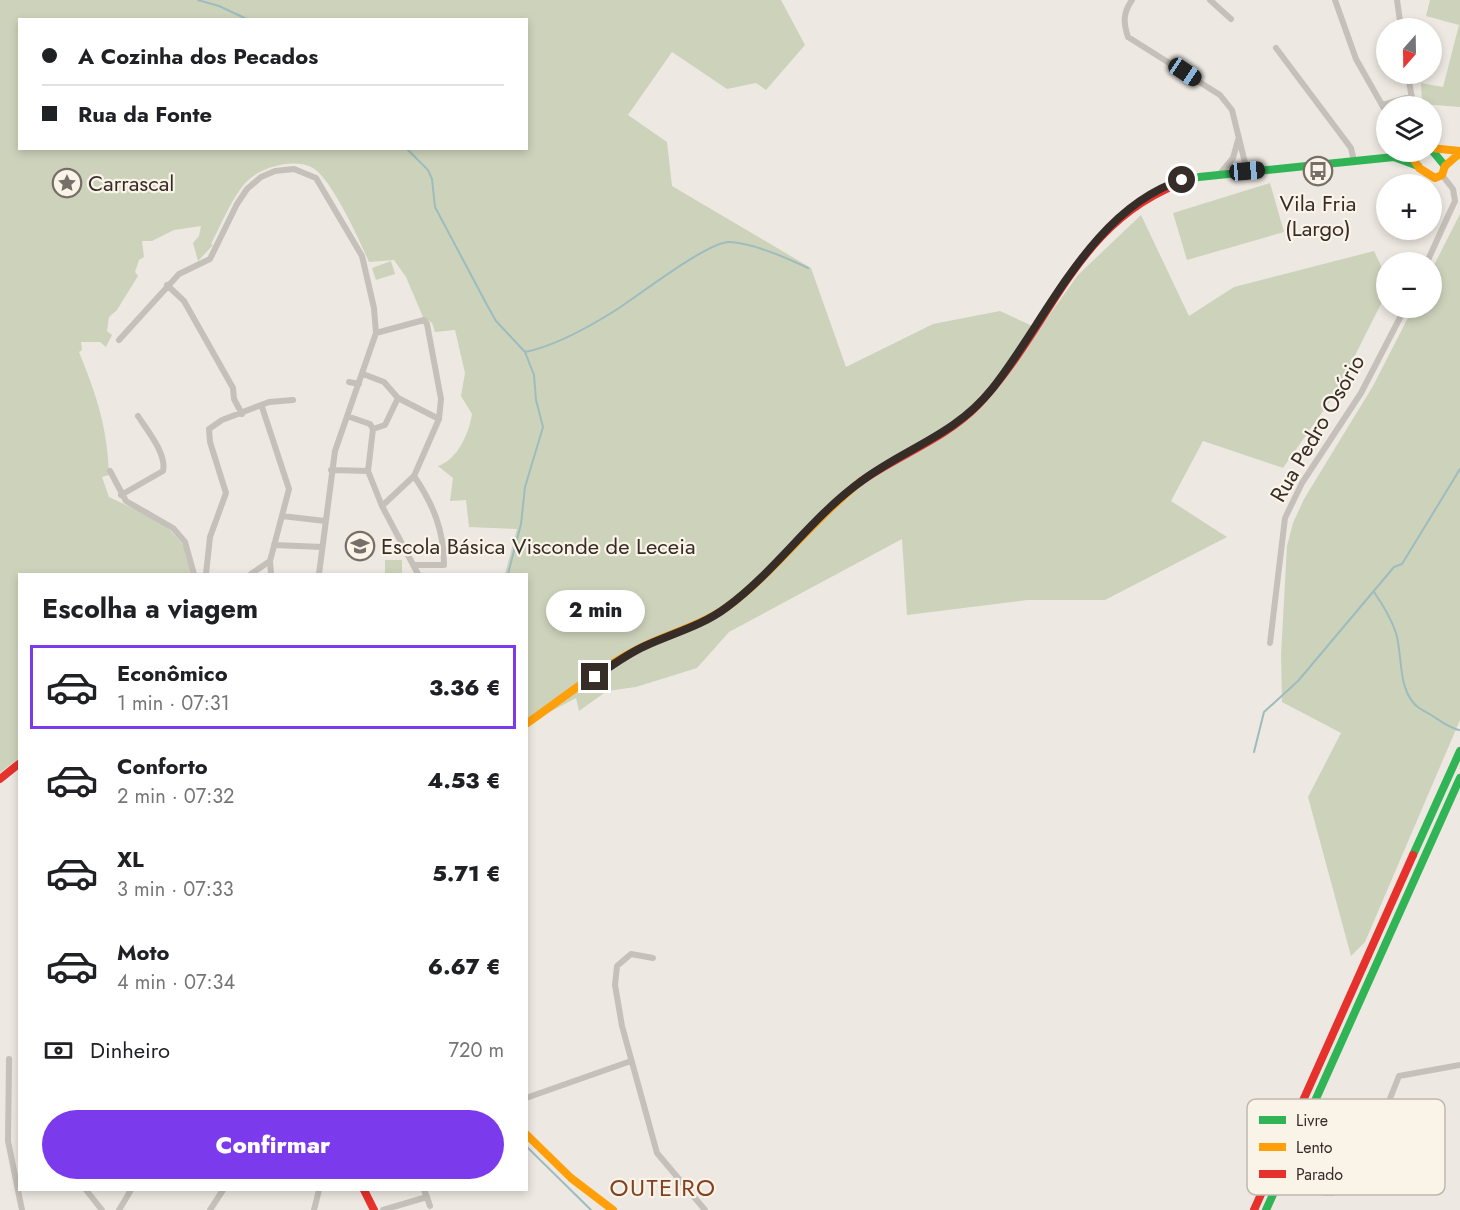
<!DOCTYPE html>
<html lang="pt">
<meta charset="utf-8">
<style>
body{margin:0;font-family:Jost,sans-serif;background:#f2f2f2;color:#202124;height:100vh;display:flex;flex-direction:column;font-size:22px;white-space:nowrap}
*{box-sizing:border-box;margin:0}
p{font-size:20px;color:#757577}
.icon{flex:none;width:33px;height:33px;fill:none;stroke:currentColor;stroke-width:2;stroke-linecap:round;stroke-linejoin:round}
.map{position:relative;flex:1;overflow:hidden}
.drawer{position:absolute;left:18px;top:573px;width:510px;height:618px;display:flex;flex-direction:column;background:#fff;border-radius:0px;box-shadow:0 3px 9px #0003}
.drawer>*{flex:none}
.banner{position:absolute;left:18px;top:18px;width:510px;height:132px;border-radius:0px;box-shadow:0 3px 9px #0003;display:grid;align-content:center;height:132px;padding:0 24px;background:#fff}
.needle{width:39px;rotate:200deg}
.controls{position:absolute;left:1376px;top:18px;display:grid;gap:12px}
.controls a{display:grid;place-items:center;width:66px;height:66px;border-radius:50%;background:#fff;box-shadow:0 3px 9px #0003;font-size:30px}
.end{position:absolute;width:27px;height:27px;margin:-14px;border:8px solid #362d28;background:#fff;box-shadow:0 0 0 3px #fff}
.from{border-radius:50%}
.bubble{position:absolute;height:42px;border-radius:21px;background:#fff;box-shadow:0 3px 9px #0003;font-size:20px;font-weight:800;line-height:42px;text-align:center}
.car{position:absolute;width:18px;height:36px;margin:-18px -9px;border-radius:8px;box-shadow:0 0 4px 2px #0007;background:linear-gradient(#222 24%,#8ab4d8 0 40%,#222 0 76%,#8ab4d8 0 86%,#222 0)}
.banner b{display:flex;align-items:center;gap:21px;height:57px;font-size:22px}
.banner b+b{border-top:2px solid #e0e0e0}
.banner i{width:15px;height:15px;background:#202124}
ul{padding:0;list-style:none}
li{display:flex;align-items:center;gap:18px;height:84px;margin:0 12px 9px;padding:0 12px;border:3px solid transparent;border-radius:0px}
li div{flex:1}
li b{display:block;font-size:22px}
li em{font-style:normal;font-weight:800}
li.selected{border-color:#7c3aed}
li>.icon{width:54px;height:54px;stroke-width:1.5}
h2{padding:0 24px;font-size:27px;line-height:72px}
.pay{display:flex;align-items:center;gap:15px;height:66px;padding:0 24px;font-size:22px}
.pay p{margin-inline-start:auto}
.primary-button{display:flex;gap:12px;margin-top:auto;padding:12px 24px}
.primary-button a{flex:1;height:69px;border-radius:36px;background:#7c3aed;color:#fff;font-size:24px;font-weight:800;line-height:69px;text-align:center}
.map>svg:first-child{display:block}
.green{fill:#cdd3bb;fill-rule:evenodd}
.lines{fill:none;stroke-linecap:round;stroke-linejoin:round}
.stream{stroke:#9dbcbe;stroke-width:2}
.street{stroke:#c6c0ba;stroke-width:6}
.fast{stroke:#30b455;stroke-width:8}
.slow{stroke:#ff9f0a;stroke-width:8}
.jam{stroke:#e5322d;stroke-width:8}
.route{stroke:#362d28;stroke-width:8}
.labels{text-anchor:middle;stroke-width:4.5;stroke-linejoin:round;paint-order:stroke}
.poi-label{font-size:22px;fill:#362d28;stroke:#f9f3e8;text-anchor:start}
.street-label{font-size:22px;fill:#362d28;stroke:#f9f3e8}
.neighbourhood-label{font-size:24px;letter-spacing:1.5px;fill:#854021;stroke:#f9f3e8}
.key{fill:#f9f3e8;stroke:#beb8ae;stroke-width:1.5}
.key-label{font-size:16px;fill:#362d28}
</style>
<div class="map">
<svg width="1460" height="1210" viewBox="0 0 1460 1210">
<rect width="100%" height="100%" fill="#ede8e1"/>
<path class="green" d="M0,0h781l24,45 -39,45 -10,-7 -29,6 -55,-37 -44,63 39,27 5,44 139,82 35,99 87,-43 67,-13 39,18 39,-54 63,-60 48,101 45,-29 140,-36 12,25v18l-49,97 -54,77 -80,-27 -32,60 56,36 -122,63h-78l-120,15 -5,-76 -173,93 -32,36 -61,19 -29,4 -28,20 -3,-13 -49,26 -1,-150h-21l12,-45 -48,-2 -3,-27 -16,1 3,-23 -15,-12c19,-6 31,-32 34,-52l-11,-18 4,-23 -10,-43 -20,2 -3,-9 -9,-6 -17,-40 -12,-17 -25,2c-9,-21 -38,-84 -56,-94 -11,-6 -26,-5 -37,-2 -13,3 -26,10 -34,21 -13,17 -21,38 -31,57l2,1 -15,16 -5,-18 6,-7 2,-10 -27,4 -22,11h-10l2,16 -5,3 -4,12 3,4 -21,34 -8,7 -2,14 5,4 -6,12 -6,-5h-19l1,8 -3,2c18,45 28,74 30,123l-7,2 7,20 55,26 20,23 9,28h-173l-1,184 -19,15zM20,20h506v128h-506z
M1430,0h30v107l-38,-3 -1,-21 22,4 16,-62 -33,-9z
M1270,183l14,49 -97,28 -14,-47z
M1460,214v506l-95,222 -14,14 -43,-159 33,-64 -59,-31 -1,-47 6,-109 6,-23 11,-24 69,-113 40,-78h18v-37z
M391,261l4,13 -19,6 -4,-12z
M385,560h17v14h-17z"/>
<g class="lines">
<path class="stream" d="M198,0l21,6 30,14
M406,148l22,22 4,9 3,28 52,98 9,16 29,31 9,23 2,25 7,27 -18,60 -4,37 -13,50
M525,352c31,-6 64,-25 91,-42 22,-14 92,-69 114,-68 23,1 57,16 78,26
M1374,592c9,13 17,26 22,41 7,23 1,59 23,75 3,2 8,4 12,7 10,6 16,12 28,15
M1254,752l10,-40 34,-31 96,-114 8,-3 58,-95
M526,1146l65,64"/>
<path class="street" d="M1132,0c-9,13 -9,22 -4,37l92,58 12,15 15,61
M1210,0l21,19
M1335,0l21,59 30,53
M1397,0l4,28
M1276,48l75,100 3,13
M1408,74l5,32
M1382,105l30,-9
M1219,175l14,-17 5,-18
M1427,262l28,-61 -2,-12 -11,-14
M167,285l17,16 49,87 1,11 8,15
M119,340l60,-66 31,-15 27,-55 10,-15 14,-12 14,-6 19,-2 22,9 46,78 12,52 2,25 -41,118 -16,123
M363,374l21,8 14,16 41,21
M349,382l10,2
M347,416l23,8 3,5
M373,429l-5,42 14,35 32,-30 25,-57 2,-20 -14,-75 -3,-4 -48,13
M373,429l12,-4 13,-27
M331,470l37,1
M110,471l16,30 47,27 12,14 9,32
M121,495l42,-24c4,-17 -16,-41 -25,-55
M382,506l36,68
M282,516l43,5
M274,545l48,2
M270,561l1,13
M413,565h31c0,-35 -11,-61 -30,-89
M206,574l4,-37 16,-44 -16,-51 -1,-13 13,-9 47,-18 24,-2
M251,574l19,-13 19,-72 -27,-82
M1270,643l15,-125 17,-35 59,-90 44,-85
M653,958l-22,-4 -14,12 -2,19 7,41 35,127 48,57
M9,1059l-1,82 14,69
M526,1098l105,-37
M1369,1176l-14,-34 -9,-6 -8,8 -18,44 5,5h7l58,-28c17,-12 -2,-38 -5,-54l14,-35 61,-11
M86,1190l16,20
M427,1197l3,9
M119,1210l12,-20
M210,1210l13,-20
M314,1210l5,-20
M383,1210l44,-13 -3,-7"/>
<path class="fast" d="M1431,149l14,17
M1189,180l10,-3 195,-20 24,9
M1413,855l47,-104
M1266,1210l194,-432"/>
<path class="slow" d="M1431,148l29,3
M1409,152l10,16 16,10 7,-3 3,-9 15,-13
M526,724c36,-25 71,-54 110,-74 30,-16 63,-23 91,-43 49,-36 85,-87 133,-125
M526,1134l45,44 42,32"/>
<path class="jam" d="M860,482c38,-27 85,-43 118,-77 75,-79 97,-187 211,-225
M0,779l20,-16
M364,1190l10,20
M1254,1210l159,-355"/>
</g>
<g class="lines">
<path class="route" d="M595,677c16,-11 32,-23 50,-31 28,-13 57,-20 82,-39 50,-37 85,-91 136,-127 45,-33 92,-45 129,-91 55,-69 99,-180 190,-209"/>
</g>
<defs>
<g id="bus-ring" transform="scale(1.5)"><circle r="9.5" fill="#f9f3e8" stroke="#766e69" stroke-width="1.5"/><path d="M-5-6H5V4H4V6H2V4H-2V6H-4V4H-5ZM-3.5-4V0h7V-4ZM-3.5 1.2v1.5H-2V1.2ZM2 1.2v1.5H3.5V1.2Z" fill="#766e69"/></g>
<g id="sight-ring" transform="scale(1.5)"><circle r="9.5" fill="#f9f3e8" stroke="#766e69" stroke-width="1.5"/><path d="M0-6L1.8-2.2L6-1.7L2.9 1.2L3.7 5.4L0 3.3L-3.7 5.4L-2.9 1.2L-6-1.7L-1.8-2.2Z" fill="#766e69"/></g>
<g id="school-ring" transform="scale(1.5)"><circle r="9.5" fill="#f9f3e8" stroke="#766e69" stroke-width="1.5"/><path d="M0-5L7-2L0 1L-7-2ZM-4 1L0 2.5L4 1V4Q0 6-4 4Z" fill="#766e69"/></g>
</defs>
<g fill-rule="evenodd">
<use href="#bus-ring" x="1318" y="171"/>
<use href="#sight-ring" x="67" y="183"/>
<use href="#school-ring" x="360" y="546"/>
</g>
<g class="labels">
<g class="poi-label">
<text x="88" y="191">Carrascal</text>
<text x="1318" y="211" text-anchor="middle">Vila Fria<tspan x="1318" dy="25">(Largo)</tspan></text>
<text x="381" y="554">Escola Básica Visconde de Leceia</text>
</g>
<g class="street-label">
<text transform="translate(1317 428) rotate(-60)" y="8">Rua Pedro Osório</text>
</g>
<g class="neighbourhood-label">
<text x="663" y="1196">OUTEIRO</text>
</g>
</g>
<rect x="1247" y="1099" width="198" height="96" rx="9" class="key"/>
<rect x="1259" y="1116" width="27" height="8" fill="#30b455"/>
<rect x="1259" y="1143" width="27" height="8" fill="#ff9f0a"/>
<rect x="1259" y="1170" width="27" height="8" fill="#e5322d"/>
<g class="key-label">
<text x="1296" y="1126">Livre</text>
<text x="1296" y="1153">Lento</text>
<text x="1296" y="1180">Parado</text>
</g>
</svg>
<div class="controls">
<a><svg class="needle" viewBox="-14 -14 28 28"><path d="M0-13l5 13h-10z" fill="#e53935"/><path d="M0 13l5-13h-10z" fill="#757577"/></svg></a>
<a><svg class="icon" aria-label="layers" viewBox="0 0 24 24"><path d="M12 4l9 5-9 5-9-5zM3 14l9 5 9-5"/></svg></a>
<a>+</a>
<a>−</a>
</div>
<i class="end from" style="left:1182px;top:180px"></i>
<i class="end" style="left:595px;top:677px"></i>
<div class="bubble" style="left:546px;top:590px;width:99px">2 min</div>
<i class="car" style="left:1185px;top:72px;rotate:124deg"></i>
<i class="car" style="left:1247px;top:171px;rotate:85deg"></i>
<div class="banner">
<b><i class="from"></i>A Cozinha dos Pecados</b>
<b><i></i>Rua da Fonte</b>
</div>
<section class="drawer">
<h2>Escolha a viagem</h2>
<ul>
<li class="selected"><svg class="icon" aria-label="car" viewBox="0 0 24 24"><path d="M5 17H2v-5l4-1 3-4h7l3 4 3 1v5h-3M9 17h6M6 11h13"/><circle cx="7" cy="17" r="2"/><circle cx="17" cy="17" r="2"/></svg><div><b>Econômico</b><p>1 min · 07:31</p></div><em>3.36 €</em></li>
<li><svg class="icon" aria-label="car" viewBox="0 0 24 24"><path d="M5 17H2v-5l4-1 3-4h7l3 4 3 1v5h-3M9 17h6M6 11h13"/><circle cx="7" cy="17" r="2"/><circle cx="17" cy="17" r="2"/></svg><div><b>Conforto</b><p>2 min · 07:32</p></div><em>4.53 €</em></li>
<li><svg class="icon" aria-label="car" viewBox="0 0 24 24"><path d="M5 17H2v-5l4-1 3-4h7l3 4 3 1v5h-3M9 17h6M6 11h13"/><circle cx="7" cy="17" r="2"/><circle cx="17" cy="17" r="2"/></svg><div><b>XL</b><p>3 min · 07:33</p></div><em>5.71 €</em></li>
<li><svg class="icon" aria-label="car" viewBox="0 0 24 24"><path d="M5 17H2v-5l4-1 3-4h7l3 4 3 1v5h-3M9 17h6M6 11h13"/><circle cx="7" cy="17" r="2"/><circle cx="17" cy="17" r="2"/></svg><div><b>Moto</b><p>4 min · 07:34</p></div><em>6.67 €</em></li>
</ul>
<div class="pay"><svg class="icon" aria-label="cash" viewBox="0 0 24 24"><path d="M3 7h18v10H3z"/><circle cx="12" cy="12" r="2"/></svg>Dinheiro<p>720 m</p></div>
<div class="primary-button"><a>Confirmar</a></div>
</section>
</div>
